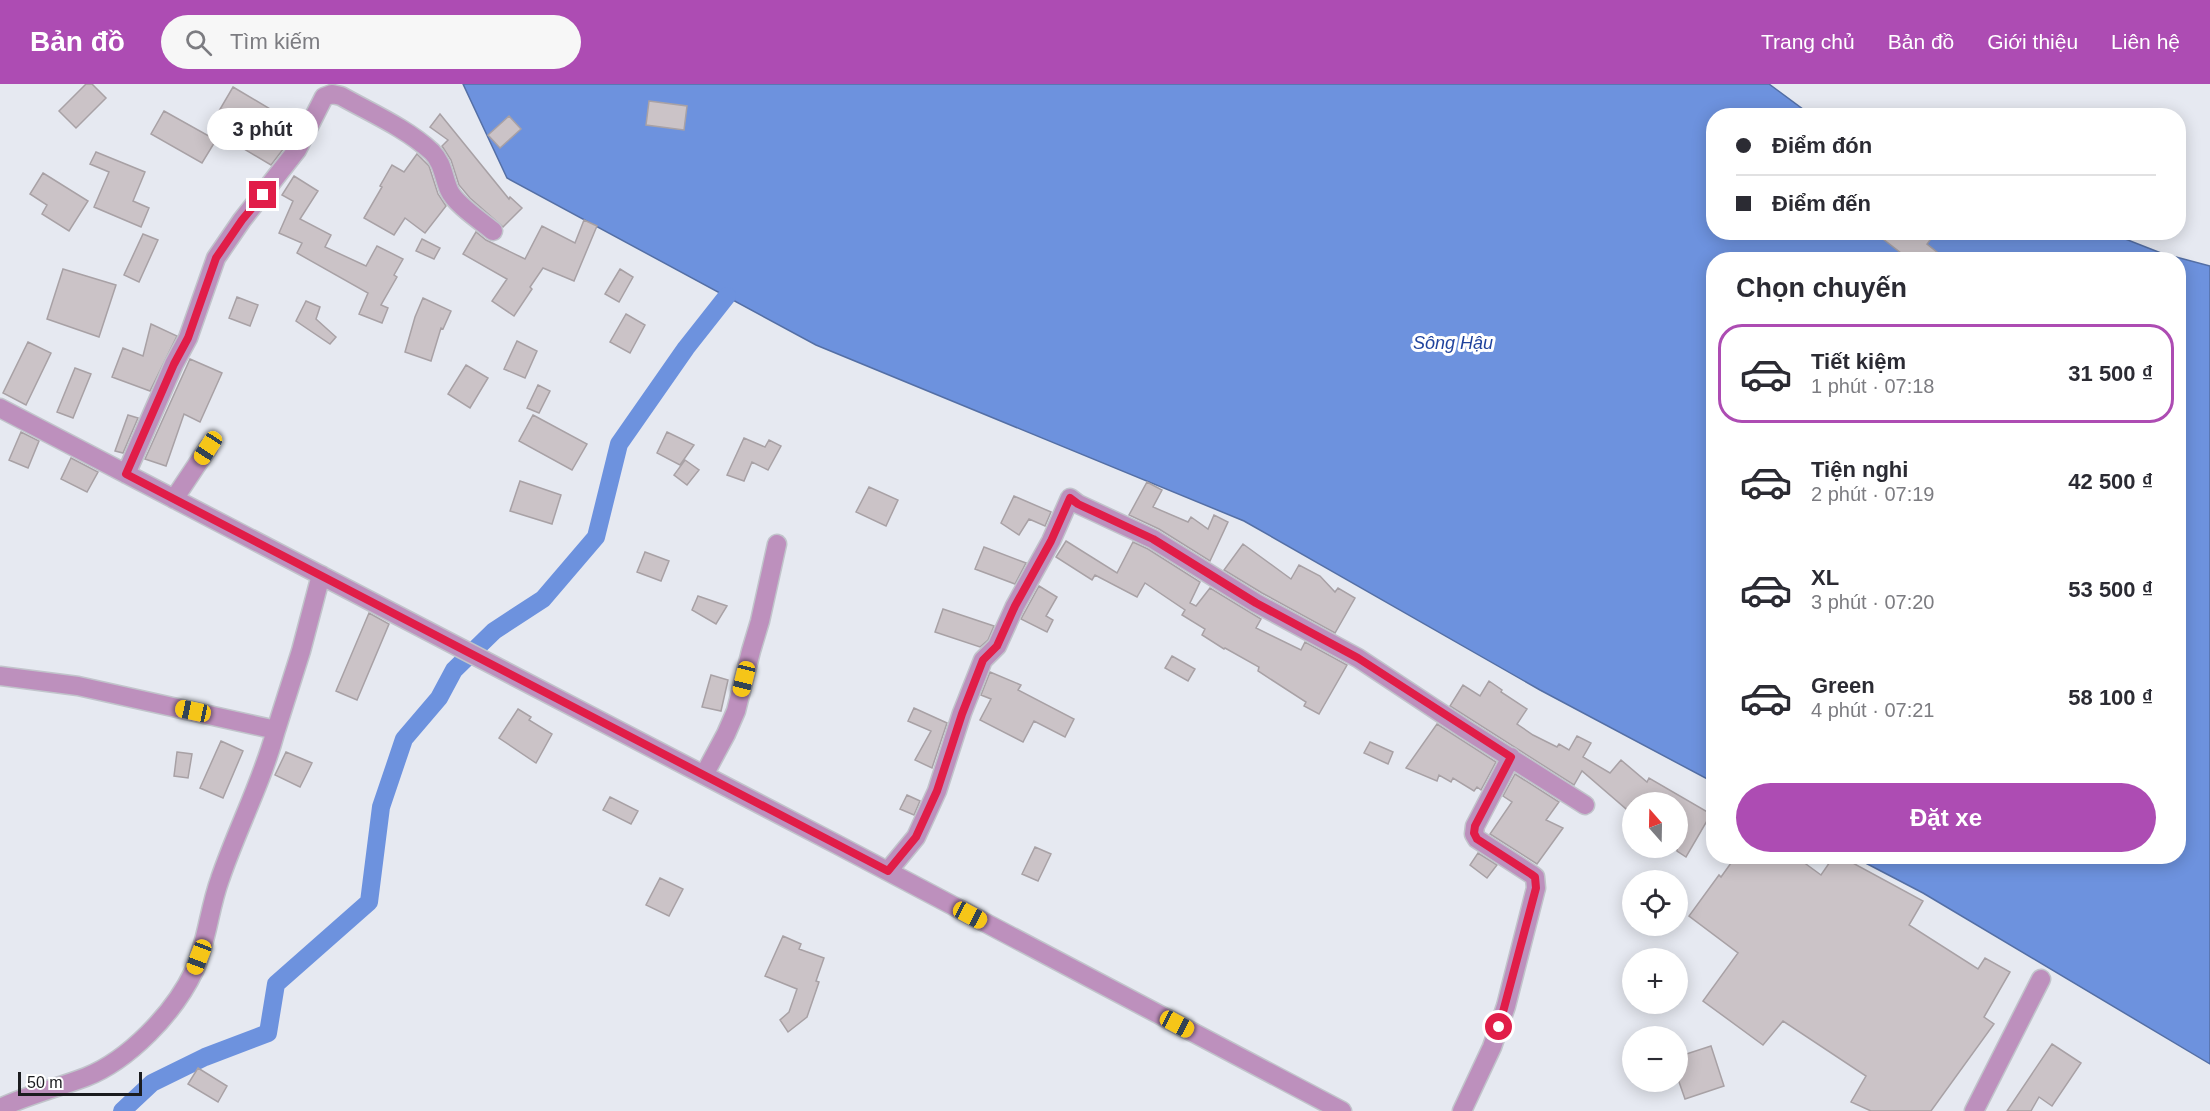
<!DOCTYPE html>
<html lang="vi">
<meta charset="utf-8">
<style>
body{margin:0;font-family:Helvetica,sans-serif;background:#f7f7f7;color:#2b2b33;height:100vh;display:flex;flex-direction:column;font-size:22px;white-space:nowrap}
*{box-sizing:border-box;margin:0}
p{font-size:20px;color:#7c7c81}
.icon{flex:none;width:33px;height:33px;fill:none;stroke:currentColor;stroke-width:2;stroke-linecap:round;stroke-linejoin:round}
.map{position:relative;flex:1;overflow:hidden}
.sheet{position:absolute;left:1706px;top:168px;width:480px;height:612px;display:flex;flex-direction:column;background:#fff;border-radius:24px;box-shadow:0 3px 15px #0003}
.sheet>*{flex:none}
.top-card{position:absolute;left:1706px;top:24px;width:480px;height:132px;border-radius:24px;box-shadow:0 3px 15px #0003;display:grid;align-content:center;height:132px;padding:0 30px;background:#fff}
.needle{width:39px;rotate:340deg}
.buttons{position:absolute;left:1622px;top:708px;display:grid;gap:12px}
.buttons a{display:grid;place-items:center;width:66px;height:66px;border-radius:50%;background:#fff;box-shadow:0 3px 15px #0003;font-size:30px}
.scale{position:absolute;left:18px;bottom:15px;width:124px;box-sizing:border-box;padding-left:6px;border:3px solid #1b1c1f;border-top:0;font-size:16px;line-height:21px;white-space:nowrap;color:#1b1c1f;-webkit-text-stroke:4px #fff;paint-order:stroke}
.end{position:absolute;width:27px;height:27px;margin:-14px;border:8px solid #e11d48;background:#fff;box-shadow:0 0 0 3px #fff}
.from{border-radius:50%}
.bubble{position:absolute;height:42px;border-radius:21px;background:#fff;box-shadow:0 3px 15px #0003;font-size:20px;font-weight:700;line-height:42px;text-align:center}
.car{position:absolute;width:18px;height:36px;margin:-18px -9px;border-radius:8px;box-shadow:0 0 4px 2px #0007;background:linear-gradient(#f5c518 24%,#345 0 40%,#f5c518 0 76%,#345 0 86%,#f5c518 0)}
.top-card b{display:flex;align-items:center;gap:21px;height:57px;font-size:22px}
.top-card b+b{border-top:2px solid #e1e1e2}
.top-card i{width:15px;height:15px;background:#2b2b33}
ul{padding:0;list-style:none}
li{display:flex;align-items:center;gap:18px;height:99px;margin:0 12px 9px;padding:0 18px;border:3px solid transparent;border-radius:24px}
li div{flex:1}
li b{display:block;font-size:22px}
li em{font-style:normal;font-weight:700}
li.current{border-color:#ad4cb3}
li>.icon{width:54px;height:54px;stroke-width:1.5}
h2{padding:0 30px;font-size:27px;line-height:72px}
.button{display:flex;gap:12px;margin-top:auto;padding:12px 30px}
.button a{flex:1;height:69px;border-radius:36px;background:#ad4cb3;color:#fff;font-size:24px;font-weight:700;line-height:69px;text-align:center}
header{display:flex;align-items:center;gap:36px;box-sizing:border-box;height:84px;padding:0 30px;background:#ad4cb3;color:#fff}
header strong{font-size:28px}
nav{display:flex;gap:33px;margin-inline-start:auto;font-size:21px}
.search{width:420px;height:54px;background:#f7f7f7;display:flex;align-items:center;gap:15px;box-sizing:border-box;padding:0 21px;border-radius:33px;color:#7c7c81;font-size:22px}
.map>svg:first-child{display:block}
.water{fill:#6d92de;stroke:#546fa5;stroke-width:1.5}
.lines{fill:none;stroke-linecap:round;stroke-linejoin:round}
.canal{stroke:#6d92de;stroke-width:18}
.building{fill:#cbc3c7;stroke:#a8a1a5;stroke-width:1.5}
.minor-casing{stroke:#c1c4cb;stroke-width:21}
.minor{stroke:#bd90bd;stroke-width:18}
.route{stroke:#e11d48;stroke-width:8}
.labels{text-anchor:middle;stroke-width:6;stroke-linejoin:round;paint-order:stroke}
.water-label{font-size:18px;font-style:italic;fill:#1f439d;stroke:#fff}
</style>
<header>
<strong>Bản đồ</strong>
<div class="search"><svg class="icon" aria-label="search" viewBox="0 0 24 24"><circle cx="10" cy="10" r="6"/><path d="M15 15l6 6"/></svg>Tìm kiếm</div>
<nav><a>Trang chủ</a><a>Bản đồ</a><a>Giới thiệu</a><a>Liên hệ</a></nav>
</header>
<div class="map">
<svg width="2210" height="1027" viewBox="0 0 2210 1027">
<rect width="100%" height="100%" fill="#e6e9f1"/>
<path class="water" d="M463,0h1306l38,28 7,3 -101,1v116l397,1 51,20 49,13v798l-287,-171 -69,-36 324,-1v-596h-465v522l-173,-92 -296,-169 -428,-176 -309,-167z"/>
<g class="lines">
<path class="canal" d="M122,1027l30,-28 53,-26 63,-24 8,-49 93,-82 12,-95 23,-68 35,-41 15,-28 40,-39 49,-32 53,-62 23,-93 67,-96 41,-52"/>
</g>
<path class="building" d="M86,0h6l14,14 -30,30 -17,-17z
M233,3l64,38 -13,23 -13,17 -62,-37z
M649,17l38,5 -3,24 -38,-5z
M164,27l52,29 -14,23 -51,-29z
M440,30l69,85 1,-2 12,11 -19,19 -33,-29 -11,-13 -8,-25 -9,-14 6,-6 -18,-13z
M509,32l12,13 -21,19 -12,-13z
M96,68l49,20 -12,29 16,7 -8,19 -47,-20 15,-35 -19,-8z
M417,70l12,12 9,28 8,12 -21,27 -20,-15 -11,17 -30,-17 18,-31 -2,-1 12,-21 12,7z
M43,89l45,28 -19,30 -27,-17 5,-9 -17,-11z
M294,92l24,15 -18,28 31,16 -6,12 41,19 11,-20 26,13 -9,16 3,2 -16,28 7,3 -6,15 -23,-9 9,-21 -71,-40 5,-10 -23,-10 14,-32 -11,-6z
M584,136l13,6 -23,55 -31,-13 -13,19 2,2 -18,27 -22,-15 15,-22 -44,-25 13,-22 10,8 39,19 17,-33 33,17z
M1874,148h62l-9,12 20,16h-37z
M143,150l15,6 -19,42 -15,-7z
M422,155l18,9 -6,11 -18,-8z
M63,185l53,16 -17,52 -52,-18z
M620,185l13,8 -14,25 -14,-8z
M237,213l21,8 -8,21 -21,-8z
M423,214l28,13 -8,18 -2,-1 -10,33 -26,-9 10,-35z
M306,217l14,6 -4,12 20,18 -6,7 -34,-23z
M626,230l19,11 -15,28 -20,-11z
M151,240l26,12 -27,55 -38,-14 11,-29 20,8z
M517,257l20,10 -12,27 -21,-9z
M28,258l23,11 -25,52 -23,-12z
M190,275l32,14 -22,49 -16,-8 -18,52 -21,-7z
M466,281l22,13 -18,30 -22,-14z
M75,284l16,6 -18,44 -16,-6z
M538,301l12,6 -11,22 -12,-5z
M128,331l10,3 -15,35 -8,-2z
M533,331l54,29 -15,26 -53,-29z
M21,348l18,9 -11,27 -19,-8z
M667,348l27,13 -14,20 -23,-12z
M744,354l21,9 4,-7 12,6 -13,24 -16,-8 -8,19 -17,-6z
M71,374l27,14 -11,20 -26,-13z
M685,376l14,10 -12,15 -13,-10z
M520,397l41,14 -9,29 -42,-13z
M1147,398l15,8 -9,17 35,15 3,-5 17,12 6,-14 14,7 -18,39 -51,-32 -30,-14z
M869,403l29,13 -12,26 -30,-14z
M1014,412l37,16 -6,14 -16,-7 -10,16 -18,-12z
M1066,457l51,32 16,-31 15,7 52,33 -10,21 6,3 14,-18 51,31 -5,9 45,22 4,-8 42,23 -28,49 -15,-8 2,-4 -48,-31 1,-4 -34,-19 -1,1 -22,-14 3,-6 -23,-14 3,-5 -40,-27 -8,14 -42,-22 -3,5 -36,-23z
M1243,460l48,35 8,-14 21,11 15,16 3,-4 17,10 -20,35 -73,-40 -38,-23z
M984,463l42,16 -11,21 -40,-15z
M645,468l24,9 -8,20 -24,-9z
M1039,502l18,11 -11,19 7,4 -6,12 -26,-13z
M698,512l29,10 -11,18 -24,-14z
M943,525l51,17 -6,14 -8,7 -45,-15z
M369,529l20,11 -32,76 -21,-9z
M1172,572l23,13 -7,12 -23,-13z
M990,588l31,13 -3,5 56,29 -9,18 -31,-16 -11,21 -43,-22 11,-21 -10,-4z
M711,591l17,5 -7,31 -19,-4z
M1489,597l13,9 -1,2 26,17 -10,15 16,11 24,12 2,-3 10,6 8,-14 14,7 -8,14 27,16 11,-13 26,22 2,-4 62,36 -25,43 -9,-6v-49h-45v12l-50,-43 -8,14 -124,-79 13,-21 17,11z
M914,624l33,15 -15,45 -17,-8 16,-29 -23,-10z
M518,625l13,8 -2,3 23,14 -16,29 -37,-25z
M1437,640l59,38 -15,28 -4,-3 -3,4 -21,-13 -2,4 -12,-7 -2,6 -31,-13z
M221,657l22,10 -20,47 -23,-10z
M1370,658l23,10 -5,12 -24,-11z
M177,668l15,2 -4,24 -14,-2z
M286,668l26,11 -12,24 -25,-12z
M1515,690l44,28 -13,18 17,8 -26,36 -47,-30 22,-32 -9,-6z
M907,711l13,6 -6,14 -14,-6z
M610,713l28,14 -7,13 -28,-14z
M1035,763l16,7 -13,27 -16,-7z
M1478,769l19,12 -10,13 -17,-13z
M1736,772h59l26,19 13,-19h6l83,45 -14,24 69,44 7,-11 25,14 -26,45 10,7 -63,87h-60l-20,-9 15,-26 -83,-55 -20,24 -60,-44 35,-48 -49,-37 30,-41 2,2z
M660,794l23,11 -14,27 -23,-11z
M783,852l18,8 -2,5 25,9 -8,23 3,1 -12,35 -19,15 -8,-12 9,-8 8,-23 -32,-13z
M2052,960l29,19 -29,43 -13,-9 -8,14h-24z
M1711,962l13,40 -39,13 -8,-23v-19z
M198,984l29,18 -9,16 -30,-18z"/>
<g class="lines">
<g class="minor-casing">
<path id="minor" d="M0,324l838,437 504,266
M126,390l48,-110 14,-26 28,-80 26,-38 55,-70 27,-53 8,-3 9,2c30,17 65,32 91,56 11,11 11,24 17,38 6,14 32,31 44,41
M174,415l34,-51
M0,592l78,10 198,44c-14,52 -39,99 -56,149 -11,30 -13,63 -26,92 -20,42 -65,89 -108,106 -29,11 -58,18 -86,31
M276,646l25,-79 20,-76
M704,691l22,-41 10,-23 15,-60 9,-30 17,-77
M888,787l28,-34 21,-46 25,-78 21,-53 14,-14 18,-40 36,-65 19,-43 8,6 75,35 103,64 102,55 107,71 120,76
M1462,1027l30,-64 14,-41 30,-118 -1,-11 -4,-3 -54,-35 -3,-5 1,-8 36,-69
M1974,1027l67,-132"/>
</g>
<use href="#minor" class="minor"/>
</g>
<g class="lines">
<path class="route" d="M263,111l-21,25 -26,38 -28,80 -14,26 -48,110 762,397 28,-34 21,-46 25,-77 21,-54 14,-14 18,-40 36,-65 19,-43 8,6 75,35 103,64 102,55 153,99 -36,69 -1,7 3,6 54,35 4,3 1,11 -37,139"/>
</g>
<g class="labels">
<g class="water-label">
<text x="1453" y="265">Sông Hậu</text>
</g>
</g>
</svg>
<div class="buttons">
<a><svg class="needle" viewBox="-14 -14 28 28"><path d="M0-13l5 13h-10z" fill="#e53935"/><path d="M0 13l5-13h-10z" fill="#7c7c81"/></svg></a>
<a><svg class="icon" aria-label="locate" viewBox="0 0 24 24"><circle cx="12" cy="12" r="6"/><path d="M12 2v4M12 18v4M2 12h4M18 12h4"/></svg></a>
<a>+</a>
<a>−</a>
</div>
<div class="scale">50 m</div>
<i class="end from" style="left:1499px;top:943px"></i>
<i class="end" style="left:263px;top:111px"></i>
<div class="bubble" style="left:207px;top:24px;width:111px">3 phút</div>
<i class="car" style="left:208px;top:364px;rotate:213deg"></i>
<i class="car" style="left:744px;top:595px;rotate:194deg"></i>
<i class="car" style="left:193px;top:627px;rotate:282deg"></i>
<i class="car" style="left:970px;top:831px;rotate:118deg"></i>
<i class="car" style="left:199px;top:873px;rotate:201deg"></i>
<i class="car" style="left:1177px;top:940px;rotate:118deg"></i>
<div class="top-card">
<b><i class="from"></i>Điểm đón</b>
<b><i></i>Điểm đến</b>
</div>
<section class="sheet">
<h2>Chọn chuyến</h2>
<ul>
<li class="current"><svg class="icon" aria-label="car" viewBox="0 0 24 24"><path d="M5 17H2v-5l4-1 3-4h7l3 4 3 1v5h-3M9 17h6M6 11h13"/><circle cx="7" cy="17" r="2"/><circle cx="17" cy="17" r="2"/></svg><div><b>Tiết kiệm</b><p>1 phút · 07:18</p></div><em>31 500 ₫</em></li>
<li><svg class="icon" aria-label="car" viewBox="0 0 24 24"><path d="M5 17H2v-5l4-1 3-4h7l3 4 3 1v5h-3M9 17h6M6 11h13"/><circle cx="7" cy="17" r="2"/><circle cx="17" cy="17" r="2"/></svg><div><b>Tiện nghi</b><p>2 phút · 07:19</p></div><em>42 500 ₫</em></li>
<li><svg class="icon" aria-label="car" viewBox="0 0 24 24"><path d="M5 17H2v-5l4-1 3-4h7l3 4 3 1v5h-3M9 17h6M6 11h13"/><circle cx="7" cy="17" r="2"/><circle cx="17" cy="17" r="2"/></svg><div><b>XL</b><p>3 phút · 07:20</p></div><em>53 500 ₫</em></li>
<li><svg class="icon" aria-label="car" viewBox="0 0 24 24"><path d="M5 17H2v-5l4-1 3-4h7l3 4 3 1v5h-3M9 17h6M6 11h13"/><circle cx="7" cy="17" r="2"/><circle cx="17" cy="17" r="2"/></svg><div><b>Green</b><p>4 phút · 07:21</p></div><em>58 100 ₫</em></li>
</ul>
<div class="button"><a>Đặt xe</a></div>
</section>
</div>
